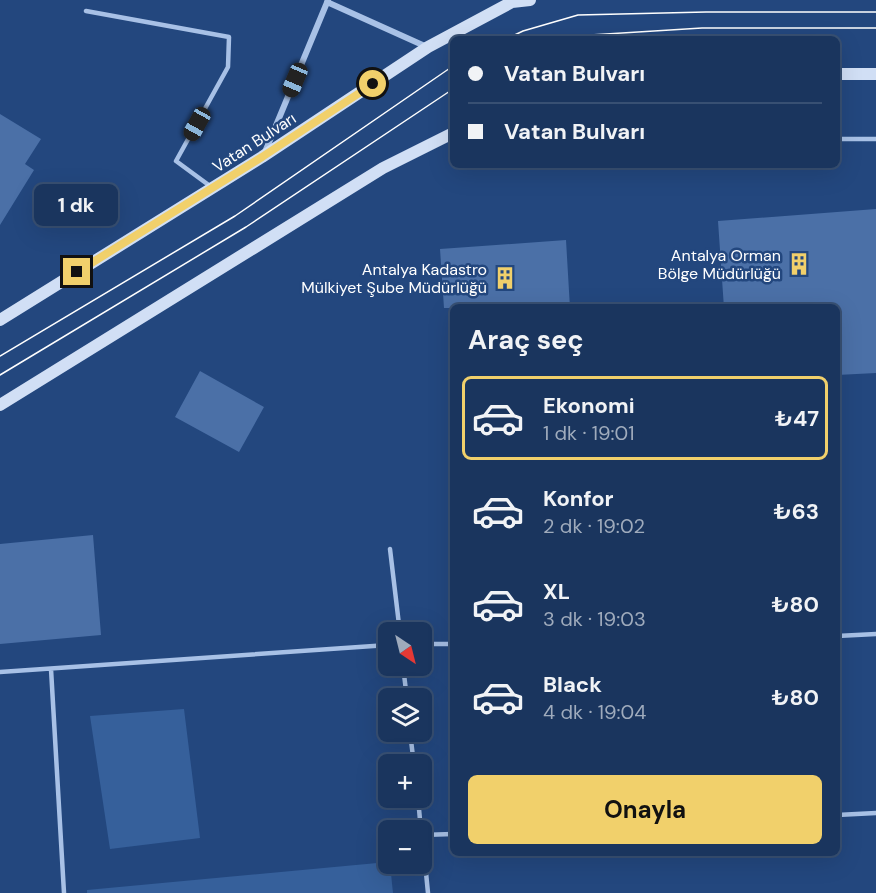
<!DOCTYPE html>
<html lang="tr">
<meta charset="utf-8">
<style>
body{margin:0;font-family:"DM Sans",sans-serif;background:#274067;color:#f1f3f6;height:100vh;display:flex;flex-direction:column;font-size:22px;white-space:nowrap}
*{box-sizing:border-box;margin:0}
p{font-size:20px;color:#9fabbc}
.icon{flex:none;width:33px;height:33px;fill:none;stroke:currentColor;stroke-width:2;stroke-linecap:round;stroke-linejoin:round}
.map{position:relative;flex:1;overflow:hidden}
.details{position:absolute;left:450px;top:304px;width:390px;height:552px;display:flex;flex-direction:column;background:#1a355e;border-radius:9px;box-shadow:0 6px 24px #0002,0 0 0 2px #385073}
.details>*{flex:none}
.banner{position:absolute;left:450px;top:36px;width:390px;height:132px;border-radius:9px;box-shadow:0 6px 24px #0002,0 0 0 2px #385073;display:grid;align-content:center;height:132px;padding:0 18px;background:#1a355e}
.needle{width:39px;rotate:145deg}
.tools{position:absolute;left:378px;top:622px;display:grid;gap:12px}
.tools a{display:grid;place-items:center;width:54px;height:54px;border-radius:9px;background:#1a355e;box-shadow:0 6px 24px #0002,0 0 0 2px #385073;font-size:30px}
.end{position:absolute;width:27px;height:27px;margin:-14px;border:8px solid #f1d06b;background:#111;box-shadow:0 0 0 3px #111}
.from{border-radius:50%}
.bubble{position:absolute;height:42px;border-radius:9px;background:#1a355e;box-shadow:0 6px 24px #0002,0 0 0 2px #385073;font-size:20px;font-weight:700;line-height:42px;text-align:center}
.car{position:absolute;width:18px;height:36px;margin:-18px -9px;border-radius:8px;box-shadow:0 0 4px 2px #0007;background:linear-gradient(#222 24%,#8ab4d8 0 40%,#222 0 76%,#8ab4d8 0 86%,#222 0)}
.banner b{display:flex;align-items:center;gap:21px;height:57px;font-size:22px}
.banner b+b{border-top:2px solid #385073}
.banner i{width:15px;height:15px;background:#f1f3f6}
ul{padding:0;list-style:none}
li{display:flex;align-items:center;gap:18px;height:84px;margin:0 12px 9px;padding:0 6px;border:3px solid transparent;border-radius:9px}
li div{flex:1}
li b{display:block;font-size:22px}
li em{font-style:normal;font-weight:700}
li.on{border-color:#f1d06b}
li>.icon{width:54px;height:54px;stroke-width:1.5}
h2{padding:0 18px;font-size:27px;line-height:72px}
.action{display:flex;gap:12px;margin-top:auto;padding:12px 18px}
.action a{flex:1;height:69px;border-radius:9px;background:#f1d06b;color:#111;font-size:24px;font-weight:700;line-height:69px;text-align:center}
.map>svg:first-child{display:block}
.green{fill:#36609b}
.building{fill:#4b70a7}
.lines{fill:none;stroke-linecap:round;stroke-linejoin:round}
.service{stroke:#a8c1e6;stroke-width:4.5}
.minor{stroke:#a8c1e6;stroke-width:6}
.secondary{stroke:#d1dff5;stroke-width:12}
.tram{stroke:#fff;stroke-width:1.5}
.route{stroke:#f1d06b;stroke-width:8}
.labels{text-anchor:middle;stroke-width:5;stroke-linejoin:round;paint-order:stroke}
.street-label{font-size:16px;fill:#fff;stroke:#23477e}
.poi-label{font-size:16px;fill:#fff;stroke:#23477e;text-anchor:end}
</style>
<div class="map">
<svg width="876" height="893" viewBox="0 0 876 893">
<rect width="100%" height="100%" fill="#23477e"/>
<path class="green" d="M184,709l16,129 -90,11 -20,-133z
M388,862v2h2l3,29h-306v-3z"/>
<path class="building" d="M0,114l41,25 -16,25 9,6 -34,55z
M876,209v164l-39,2v-67h-113l-6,-87z
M566,240l4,68h-126l-4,-59z
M200,371l64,36 -25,45 -64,-35z
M93,535l8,100 -101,9v-100z"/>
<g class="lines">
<path class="service" d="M86,11l143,26 -1,30 -52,94 34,25
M837,139h39
M390,549l10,84
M837,636l39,-2
M422,644h31
M403,666l4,33
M51,669l13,224
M0,672l388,-27
M410,732l4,33
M418,798l3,33
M837,815l39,-2
M422,832l6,61
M422,835l31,-1"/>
<path class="minor" d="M327,2l100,45
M265,152l63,-152"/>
<path class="secondary" d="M837,74h39
M0,320l262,-163 166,-110 84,-45 18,-2
M0,405l383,-237 70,-35"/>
<path class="tram" d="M506,39l17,-8 55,-16 128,-3h170
M575,39l15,-4 112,-7h174
M0,356l235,-140 218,-150
M0,375l246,-148 207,-138"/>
</g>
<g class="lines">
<path class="route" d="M77,272l185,-115 111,-73"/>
</g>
<defs>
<g id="building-bare" transform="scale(1.8)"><path d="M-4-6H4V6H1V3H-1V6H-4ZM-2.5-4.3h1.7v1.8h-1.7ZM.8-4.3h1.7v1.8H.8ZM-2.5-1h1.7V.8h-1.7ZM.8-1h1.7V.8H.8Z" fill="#f1d06b" stroke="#23477e" stroke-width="2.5" paint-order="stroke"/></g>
</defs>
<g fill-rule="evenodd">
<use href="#building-bare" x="799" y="264"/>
<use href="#building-bare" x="505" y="278"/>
</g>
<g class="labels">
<g class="street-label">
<text transform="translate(254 142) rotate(-33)" y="6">Vatan Bulvarı</text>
</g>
<g class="poi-label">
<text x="781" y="261">Antalya Orman<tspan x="781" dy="18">Bölge Müdürlüğü</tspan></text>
<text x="487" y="275">Antalya Kadastro<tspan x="487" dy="18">Mülkiyet Şube Müdürlüğü</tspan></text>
</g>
</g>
</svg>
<div class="tools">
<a><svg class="needle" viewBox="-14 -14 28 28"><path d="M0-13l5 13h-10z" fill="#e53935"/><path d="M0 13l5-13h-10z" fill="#9fabbc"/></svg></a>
<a><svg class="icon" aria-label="layers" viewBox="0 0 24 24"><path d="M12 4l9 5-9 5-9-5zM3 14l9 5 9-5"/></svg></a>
<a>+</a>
<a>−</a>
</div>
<i class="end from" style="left:373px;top:84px"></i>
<i class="end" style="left:77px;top:272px"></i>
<div class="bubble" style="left:34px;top:184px;width:84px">1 dk</div>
<i class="car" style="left:295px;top:80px;rotate:203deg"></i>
<i class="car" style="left:197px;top:124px;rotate:209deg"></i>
<div class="banner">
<b><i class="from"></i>Vatan Bulvarı</b>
<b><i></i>Vatan Bulvarı</b>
</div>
<section class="details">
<h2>Araç seç</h2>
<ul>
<li class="on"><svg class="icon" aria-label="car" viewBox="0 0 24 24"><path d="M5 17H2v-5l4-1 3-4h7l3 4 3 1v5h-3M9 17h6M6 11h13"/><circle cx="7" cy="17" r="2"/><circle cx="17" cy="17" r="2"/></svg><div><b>Ekonomi</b><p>1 dk · 19:01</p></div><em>₺47</em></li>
<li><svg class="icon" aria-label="car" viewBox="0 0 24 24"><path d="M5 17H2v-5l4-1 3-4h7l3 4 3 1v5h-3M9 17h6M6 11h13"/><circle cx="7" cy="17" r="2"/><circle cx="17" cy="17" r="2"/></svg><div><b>Konfor</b><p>2 dk · 19:02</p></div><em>₺63</em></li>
<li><svg class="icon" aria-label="car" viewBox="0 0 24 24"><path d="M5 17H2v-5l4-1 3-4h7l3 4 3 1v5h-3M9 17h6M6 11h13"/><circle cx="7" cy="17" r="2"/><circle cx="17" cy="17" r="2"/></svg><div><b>XL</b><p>3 dk · 19:03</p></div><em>₺80</em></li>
<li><svg class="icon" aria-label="car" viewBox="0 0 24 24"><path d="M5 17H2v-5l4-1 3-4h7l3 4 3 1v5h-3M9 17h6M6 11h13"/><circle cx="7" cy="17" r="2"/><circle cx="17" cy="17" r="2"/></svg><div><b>Black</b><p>4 dk · 19:04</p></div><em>₺80</em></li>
</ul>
<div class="action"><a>Onayla</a></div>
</section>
</div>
